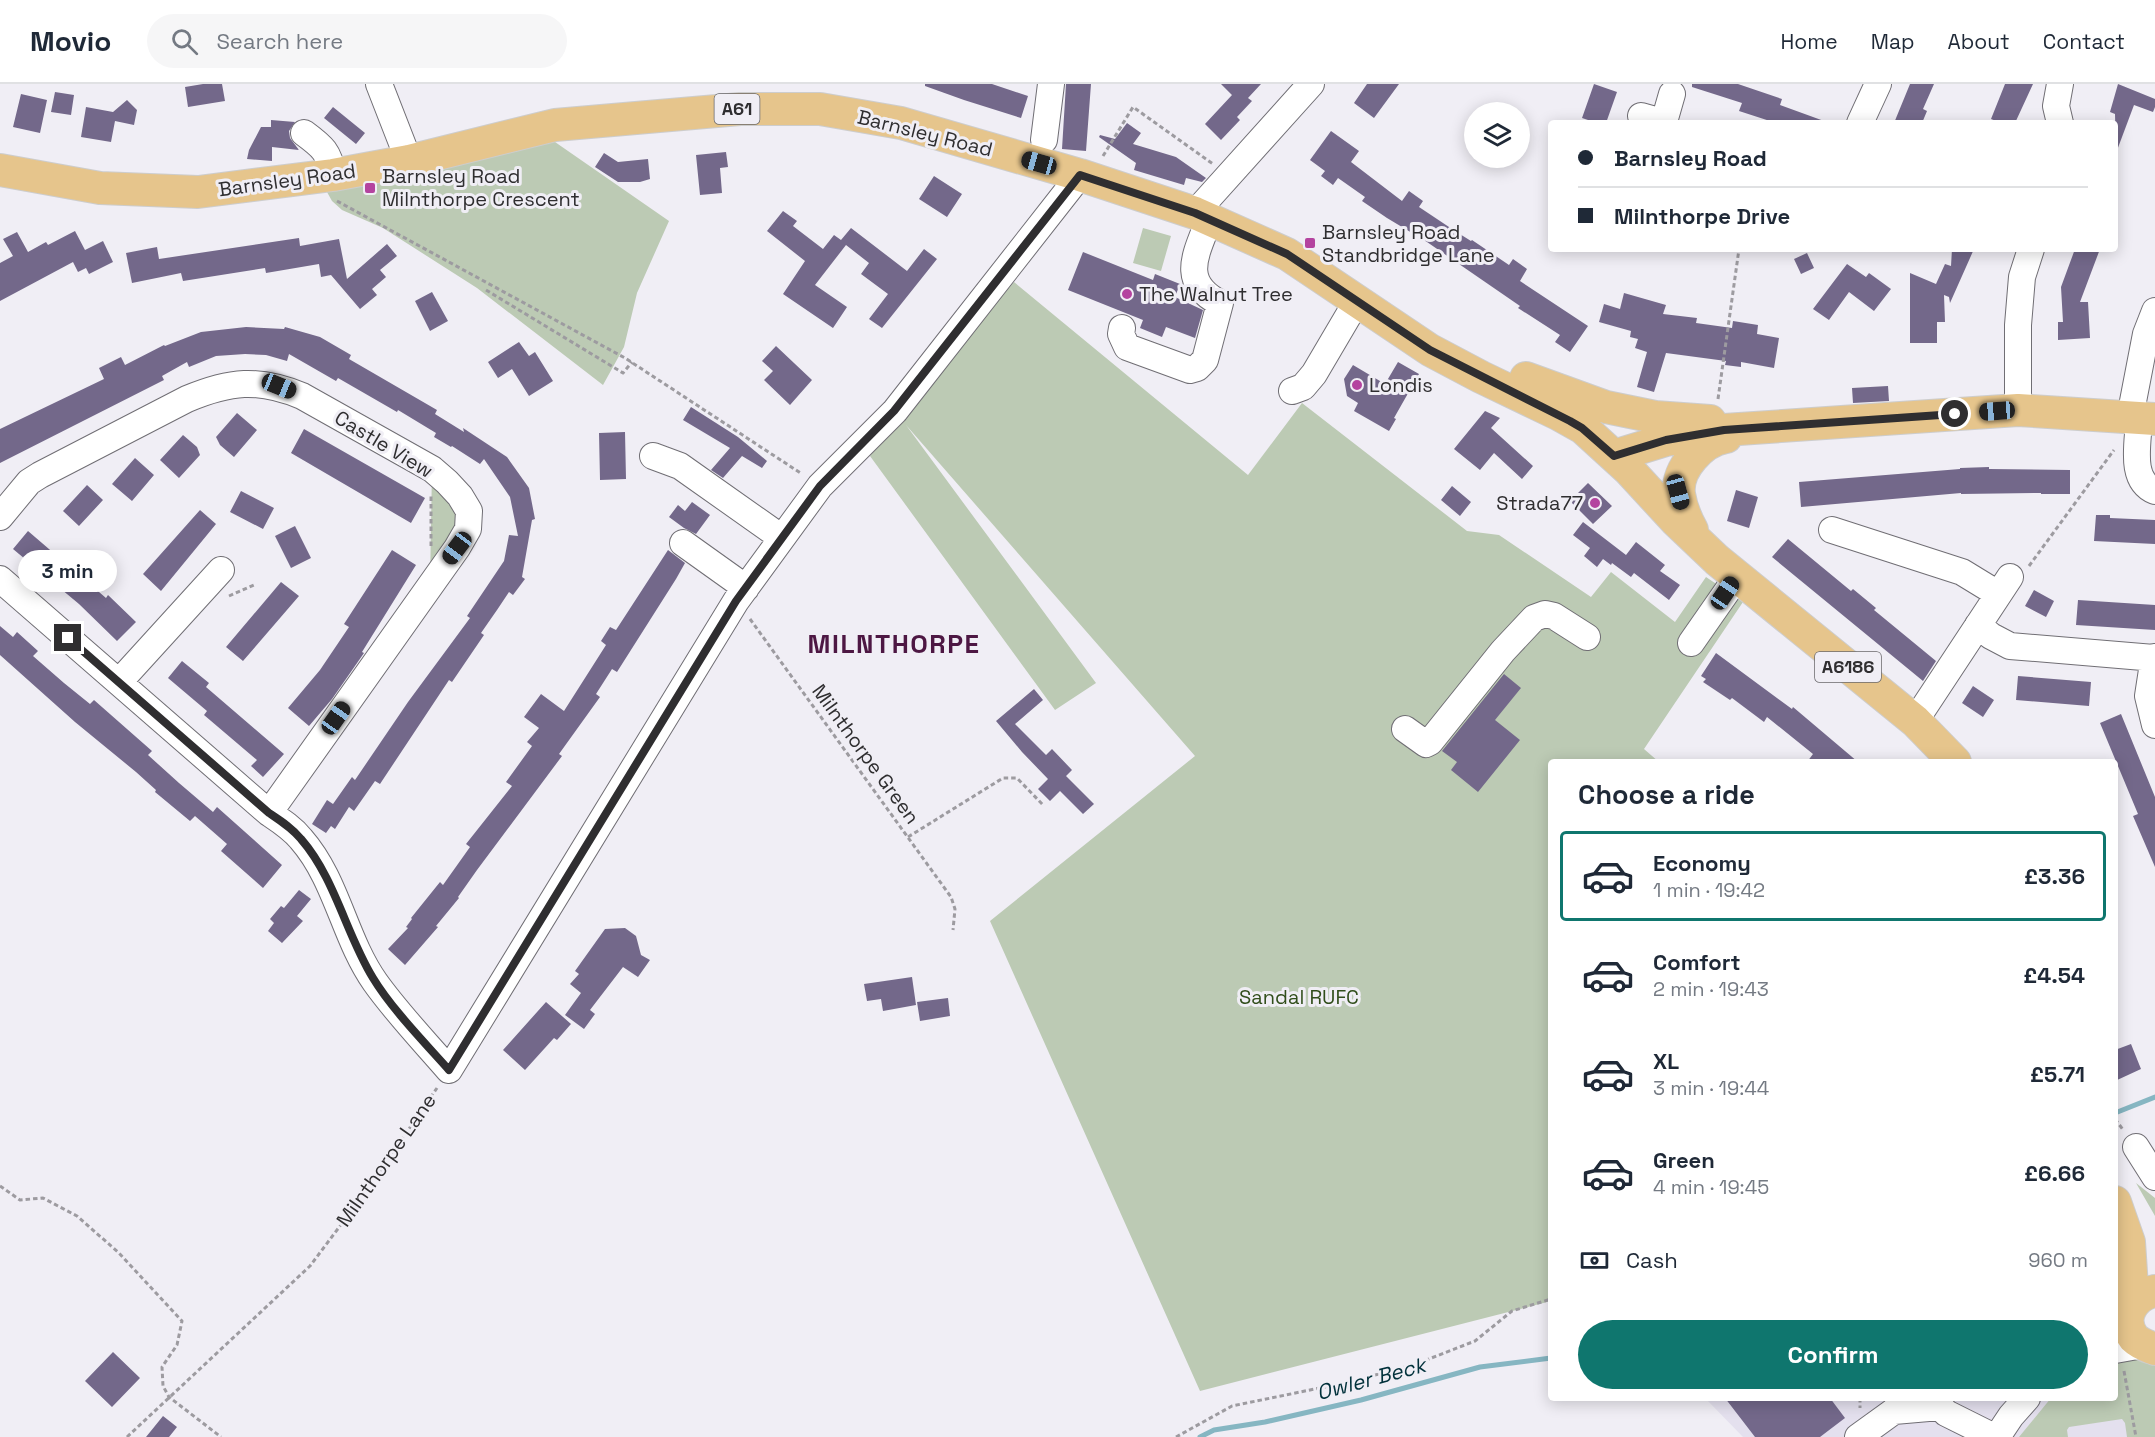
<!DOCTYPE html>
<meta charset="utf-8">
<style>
body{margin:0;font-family:"Space Grotesk",sans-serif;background:#f6f6f7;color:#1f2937;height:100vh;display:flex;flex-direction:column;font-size:22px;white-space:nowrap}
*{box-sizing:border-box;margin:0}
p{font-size:20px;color:#747a83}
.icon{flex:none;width:33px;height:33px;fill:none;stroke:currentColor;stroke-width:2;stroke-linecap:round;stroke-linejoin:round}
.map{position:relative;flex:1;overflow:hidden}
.panel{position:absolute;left:1548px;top:675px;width:570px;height:642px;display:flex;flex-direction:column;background:#fff;border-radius:6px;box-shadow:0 3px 15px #0003}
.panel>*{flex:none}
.hud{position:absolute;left:1548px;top:36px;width:570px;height:132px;border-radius:6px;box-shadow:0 3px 15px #0003;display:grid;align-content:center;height:132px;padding:0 30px;background:#fff}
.tools{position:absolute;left:1464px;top:18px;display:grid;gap:12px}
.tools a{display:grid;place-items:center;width:66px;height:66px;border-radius:50%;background:#fff;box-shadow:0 3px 15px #0003;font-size:30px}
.end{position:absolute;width:27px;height:27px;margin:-14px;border:8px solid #2f2e30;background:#fff;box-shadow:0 0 0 3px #fff}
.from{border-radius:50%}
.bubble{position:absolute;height:42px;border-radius:21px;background:#fff;box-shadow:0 3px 15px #0003;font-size:20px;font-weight:700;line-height:42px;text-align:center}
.car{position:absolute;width:18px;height:36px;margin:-18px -9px;border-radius:8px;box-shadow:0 0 4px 2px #0007;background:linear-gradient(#222 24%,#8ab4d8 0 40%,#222 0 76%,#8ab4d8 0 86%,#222 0)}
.hud b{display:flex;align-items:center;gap:21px;height:57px;font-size:22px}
.hud b+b{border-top:2px solid #e0e1e3}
.hud i{width:15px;height:15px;background:#1f2937}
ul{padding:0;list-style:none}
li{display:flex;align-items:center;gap:18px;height:90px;margin:0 12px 9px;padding:0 18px;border:3px solid transparent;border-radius:6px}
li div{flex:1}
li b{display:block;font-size:22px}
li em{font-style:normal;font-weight:700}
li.on{border-color:#0f766e}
li>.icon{width:54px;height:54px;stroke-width:1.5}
h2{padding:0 30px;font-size:27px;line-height:72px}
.pay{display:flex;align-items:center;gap:15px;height:66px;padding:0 30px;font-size:22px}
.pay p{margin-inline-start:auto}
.button{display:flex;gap:12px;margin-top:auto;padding:12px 30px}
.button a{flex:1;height:69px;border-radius:36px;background:#0f766e;color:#fff;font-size:24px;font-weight:700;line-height:69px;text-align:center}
header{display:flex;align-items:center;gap:36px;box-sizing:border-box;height:84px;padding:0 30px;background:#fff;border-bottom:2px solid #e0e1e3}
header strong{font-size:28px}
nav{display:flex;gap:33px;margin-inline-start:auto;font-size:21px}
.search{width:420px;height:54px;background:#f6f6f7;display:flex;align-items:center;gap:15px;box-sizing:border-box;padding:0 21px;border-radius:33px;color:#747a83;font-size:22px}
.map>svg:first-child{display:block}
.built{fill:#e4e0ee}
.green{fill:#bccab4}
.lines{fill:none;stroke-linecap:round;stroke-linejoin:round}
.stream{stroke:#86b6c2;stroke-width:5}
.building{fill:#73688a}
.minor-casing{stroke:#706e74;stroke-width:28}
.major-casing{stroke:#cdcdcd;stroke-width:34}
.path{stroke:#9d9ba0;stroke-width:3;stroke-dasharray:4.5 3;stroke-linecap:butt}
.minor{stroke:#fff;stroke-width:26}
.major{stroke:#e6c58c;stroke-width:32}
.route{stroke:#2f2e30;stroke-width:8}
.poi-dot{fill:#b4439f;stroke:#f0eef5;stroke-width:2}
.labels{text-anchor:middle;stroke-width:6;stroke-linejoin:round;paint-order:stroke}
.shield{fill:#f0eef5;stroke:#69686b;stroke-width:1.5}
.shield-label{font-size:18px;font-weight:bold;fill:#2f2e30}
.street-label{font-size:20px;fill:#2f2e30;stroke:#f0eef5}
.poi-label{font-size:20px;fill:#2f2e30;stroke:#f0eef5;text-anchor:start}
.park-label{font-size:20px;fill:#314e1b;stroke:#f0eef5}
.water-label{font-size:21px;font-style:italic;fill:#02313b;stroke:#f0eef5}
.district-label{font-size:26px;font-weight:bold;letter-spacing:1.5px;fill:#4d1743;stroke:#f0eef5}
</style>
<header>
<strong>Movio</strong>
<div class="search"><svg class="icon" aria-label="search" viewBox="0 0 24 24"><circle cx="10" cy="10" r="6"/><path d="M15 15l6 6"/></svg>Search here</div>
<nav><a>Home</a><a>Map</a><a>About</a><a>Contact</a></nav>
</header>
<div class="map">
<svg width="2155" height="1353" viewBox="0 0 2155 1353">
<rect width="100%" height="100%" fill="#f0eef5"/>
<path class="built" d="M2115,1233l40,120h-412l-38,-39h410z"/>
<path class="green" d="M554,54l1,4 114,79 -32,72 -13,54 -21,38 -126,-97 -94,-60 -41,-18 -10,-9 -5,-9z
M1143,144l28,8 -10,35 -28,-8z
M1014,198l234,193 54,-72 165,128 32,4 92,62 20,-25 64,50 31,-45 37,25 -99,147 15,13h-108v539l-351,90 -210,-470 205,-165 -289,-331 190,258 -41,27 -185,-254 29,-40z
M432,385l37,42 -39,73z
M2136,1099l19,15v18z
M2126,1274l21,1 8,6v72h-28l-2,-14 -3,-4 -53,8 -2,3 1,7h-49l32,-39h64v-34z"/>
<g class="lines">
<path class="stream" d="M2115,1029l40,-16
M1200,1353l14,-7 51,-8 96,-22 119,-33 71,-9"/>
</g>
<path class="building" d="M203,0h19l3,17 -37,6 -3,-20z
M925,0h67l36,12 -7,22 -57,-18 -39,-14z
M1066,0h25l-5,67 -24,-2z
M1221,0h40l-13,14 4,3 -15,16 3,3 -19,20 -16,-16 27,-29z
M1367,0h32l-25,34 -20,-15z
M1594,0l23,8 -11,31h-9l-15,-5z
M1692,0h46l44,15 -2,6 44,16v2h-48l-37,-12 3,-8 -50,-16z
M1910,0h24l-11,25 4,2 -5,12h-28z
M2005,0h28l-18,39h-14l-10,-4z
M2118,0l37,15v8l-2,5 -19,-7 -18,48 -1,-39 -5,-2z
M55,8l19,3 -3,20 -20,-3z
M21,10l26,6 -7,33 -27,-6z
M127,16l10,10 -3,15 -19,-4 -4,21 -30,-5 5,-30 27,5z
M333,23l32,26 -9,11 -32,-26z
M271,36l24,2 -6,9 1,7 9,12 -27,-3v14l-25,-2 2,-9 12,-23h10z
M1127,39l14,10 -8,11 43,13 30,21 -4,4 -16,-4 -2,7 -50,-15 2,-7 -37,-26 1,-2 15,4z
M1331,47l28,20 -8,11 51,39 7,-10 14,10 -4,6 36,24 16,10 1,-1 37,25 4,-6 14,10 -7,12 68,45 -18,26 -15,-10 5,-7 -42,-27 2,-2 -93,-64 -40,-24 -25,-17 3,-4 -27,-19 -5,7 -12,-9 4,-5 -15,-11z
M726,68l2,15 -8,1 2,25 -22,2 -4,-40z
M604,69l14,9 30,-3 2,20 -10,3h-22l-23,-15z
M934,92l28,18 -15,23 -28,-18z
M783,127l14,10 -4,5 30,23 11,-14 7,5 10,-12 56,43 17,-22 13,10 -55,69 -13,-9 19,-25 -27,-20 8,-11 -23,-18 -31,40 32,22 -14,21 -50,-34 22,-33 -38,-30z
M75,147l10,19 18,-9 10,21 -24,12 -3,-6 -8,4 -5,-10 -73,39v-38l13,-7 -10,-17 14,-7 11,20 18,-10 2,3z
M299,154l1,8 39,-7 8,40 40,-35 10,12 -17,14 6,7 -14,12 5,6 -17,14 -29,-34 -10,2 -2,-13 -53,9 -1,-5 -82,13 -2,-8 -49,10 -6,-30 31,-6 2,12z
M1952,165h22l-24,54 -1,-6 -5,-2 1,27h-8v21h-27v-70l26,11 9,-20 6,2z
M2075,165h25l-20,53h8l2,36 -32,2v-18h5l-2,-35z
M1083,168l70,28 2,-6 25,10 -5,13 28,13 -8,28 -29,-11 -4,10 -22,-9 3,-8 -75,-30z
M1807,169l7,15 -13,6 -7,-15z
M1847,180l19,13 3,-4 22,16 -17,22 -25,-19 -20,28 -16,-11z
M432,208l16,29 -18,10 -15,-30z
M1624,209l42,12 -3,9 34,4 -1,5 36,5 1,-7 25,4 -1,9 22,4 -5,30 -33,-6v5l-16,-2 1,-4 -60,-8 -12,39 -17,-5 10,-35 -12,-4 3,-9 -8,-2 1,-6 -32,-9 5,-18 16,5z
M246,243l38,2 1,-2 35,10 31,18 -2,4 88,51 -2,4 29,18 -1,-4 44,29 22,31 6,31 -3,1 -10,57 3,2 -12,16 -4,-3 -12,18 -16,23 3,2 -32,47 -3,-2 -69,104 -5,-3 -21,30 -5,-4 -14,22 -4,-3 -5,7 -14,-9 15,-24 6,4 19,-27 3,3 53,-78 62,-84 -3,-2 37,-55 5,-26 9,1 -8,-39 -26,-38 -4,5 -28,-18 -1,1 -17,-10 2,-4 -38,-23 -1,2 -59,-34 -2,3 -47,-27 -2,7 -21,-6 -21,-1 -29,2 -27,11 -2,-5 -25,14 2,4 -164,83v-34l104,-50 -5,-11 22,-11 4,8 39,-20 1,1 36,-14z
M519,258l10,14 6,-4 18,29 -24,15 -17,-27 -14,9 -10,-16z
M776,262l36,34 -22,25 -26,-25 9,-9 -11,-10z
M1398,278l21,12 -25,44 2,1 -7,12 -35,-20 4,-8 -11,-7 -3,-17 9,-14 32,19z
M1888,302l1,15 -36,2 -1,-15z
M691,323l47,30 29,24 -5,7 -20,-12 -19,22 -12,-8 19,-22 -47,-28z
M1485,327l15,7 -9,10 42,38 -11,13 -28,-26 -14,17 -26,-21z
M237,329l20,17 -23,27 -14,-12 -4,-8z
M304,345l121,69 -14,25 -120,-70z
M625,348l1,47 -26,1 -1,-47z
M183,351l14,12 3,8 -21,23 -19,-18z
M135,374l19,17 -22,26 -20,-17z
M1989,383v2l81,1v24h-29v-1l-80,1v-1l-160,14 -2,-25 161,-13v-1z
M1588,399l24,23 -19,18 -23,-23z
M87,401l16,15 -24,26 -16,-15z
M1452,402l19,16 -11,14 -19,-16z
M1736,406l22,7 -9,31 -22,-7z
M241,407l33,17 -11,21 -33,-17z
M692,418l18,13 -14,19 -12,-6 -15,-11 9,-12 7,6z
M200,426l16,14 -55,67 -18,-17z
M2096,431h14v3l45,2v24l-61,-3z
M1583,438l43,33 10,-13 29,23 -5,6 20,14 -11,15 -35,-27 -3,4 -19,-14 -1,2 -8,-6 -6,8 -13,-11 6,-8 -17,-13z
M295,442l16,32 -20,10 -16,-32z
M28,447l78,67 2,-3 28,27 -19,19 -38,-37 -66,-55z
M1788,455l63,52 2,-2 23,19 -2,2 62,51 -13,20 -151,-124z
M392,466l24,15 -54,87 2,1 -32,46 -23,27 -21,-18 32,-38 29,-43 -5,-3z
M668,466l17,13 -9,16 -59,93 -5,-3 -16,25 4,3 -41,57 3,2 -85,114 -19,27 1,1 -23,28 2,1 -33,38 -17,-16 20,-21 -2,-1 6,-8 -1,-1 29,-36 3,3 27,-38 -4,-3 46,-58 -6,-4 26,-36 -5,-4 12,-14 -15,-11 17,-23 23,17 42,-66 -5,-4 9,-14 6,3z
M281,498l18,14 -56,65 -17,-14z
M2034,506l20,11 -8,16 -21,-11z
M2078,516l77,5v25l-79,-5z
M0,542l13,11 4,-5 21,19 -5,5 31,27 26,21 4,-4 58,51 -4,4 31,28 34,29 4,-5 65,58 -19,23 -42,-37 6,-7 -32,-28 -5,5 -35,-29 1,-2 -20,-18 -61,-50 -75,-67z
M1716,569l76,56 1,-2 65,55h-51l6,-8 -46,-37 -3,5 -32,-24 -2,2 -27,-18 3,-3 -5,-3z
M182,577l27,22 -3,4 78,67 -21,23 -12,-11 6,-6 -53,-45 3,-4 -39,-33z
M1504,590l17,14 -26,32 25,20 -42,52 -27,-22 6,-8 -15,-11z
M2018,592l73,6 -2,24 -73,-6z
M1973,602l21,14 -11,17 -21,-14z
M1034,605l9,11 -28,24 31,31 6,-6 20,21 -6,6 28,28 -11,10 -23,-23 -10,10 -12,-12 10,-10 -26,-27 -26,-31z
M2121,630l34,83v70l-22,-51 5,-2 -38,-91z
M299,806l12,9 -14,17 6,5 -21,22 -14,-12 6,-8 -4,-4 11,-13 3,2z
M625,844l11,8 5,19 9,5 -12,17 -15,-10 -33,43 5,4 -11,15 -19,-14 16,-22 -11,-9 9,-10 -4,-3 30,-42z
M912,893l4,28 -33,6 -2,-12 -14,2 -3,-17z
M948,914l2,18 -30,5 -3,-19z
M546,918l25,22 -14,16 -3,-2 -29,32 -22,-20z
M2131,960l10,25 -26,12v-31z
M113,1268l27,26 -28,29 -27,-26z
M1725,1314h105l15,20 -25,19h-65z
M163,1332l14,11 -8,10h-23z"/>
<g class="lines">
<g class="minor-casing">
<path id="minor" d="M379,0l30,77
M1641,32l25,7
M1664,38l8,-28
M1860,39l18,-39
M2060,39l-4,-17 4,-22
M304,49c19,14 25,19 29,42
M1044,56l7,-56
M1195,129l116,-129
M1122,244l-1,6 6,13 63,23 7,-2 8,-8 15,-57c-41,-21 -24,-49 -11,-83
M1292,307l11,-4 11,-13 43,-73
M2018,326v-85l4,-48 9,-28
M2130,333l16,-83 9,-23
M2139,334c0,22 -11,62 16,73
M653,372l27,10 102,72
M0,433l29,-35 11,-7 147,-76c43,-18 71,-21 115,-3l130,73 15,13 13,14 9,15 -1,18 -11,19 -188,265
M1832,446l130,42 36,22
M683,459l63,45
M0,495l269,234c12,8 23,15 32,26 36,41 43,99 74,143 22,31 49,59 74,88l287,-469 84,-115 75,-75 185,-236
M1978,541l13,11 19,10 145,12
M1691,559l46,-66
M2154,573l-6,39 7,29
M119,598l102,-112
M1915,637l95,-144
M1405,645l21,15 4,-2 73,-91 31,-33 11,-4 9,2 33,21
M2136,1063l19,30
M2115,1266l28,-5
M1933,1314l13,15 48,24
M1935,1318h-23l-18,9 46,-4
M1858,1353l36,-26
M1997,1353l14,-21 16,-18"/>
</g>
<g class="major-casing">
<path id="major" d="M0,86l100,18 98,4 135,-17 76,-14 146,-36 185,-16h80l81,14 179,52 115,38 92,41 143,96 51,27 77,37 25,14 46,42 47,51 41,39 198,161 40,41
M1526,294l80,29 49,10 55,4
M1614,372l52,-16 58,-10 294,-20 137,9
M1692,446c-6,-11 -11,-23 -13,-36 -3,-25 23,-53 47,-57
M2115,1118l14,40 4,60
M2155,1207c-21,4 -37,27 -21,47 6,6 13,8 21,11"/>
</g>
<path class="path" d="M1103,72l30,-49 80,57
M337,117l288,157 177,116
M486,206l137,83 9,-11
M1718,315l21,-150
M431,462v-50
M2029,482l85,-116
M229,512l25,-11
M750,535l201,278 4,12 -2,21
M908,753l95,-59h14l27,28
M2115,1035l9,12
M0,1102l20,14 23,-2 34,18 42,37 63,68 -5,24 -15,22 1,19 6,11 52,40
M2124,1287l12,66
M1860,1314v10
M127,1353l183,-171 60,-80 67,-98
M1176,1353l56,-31 117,-24 67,-18 59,-23 37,-30 39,-12"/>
<use href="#minor" class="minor"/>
<use href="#major" class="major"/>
</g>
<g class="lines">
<path class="route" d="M68,554l201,175c12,8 23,15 32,26 34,39 45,95 72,139 18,30 52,65 76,92l287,-469 84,-115 74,-75 186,-236 115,38 92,41 143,96 140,71 12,7 32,28 52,-16 58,-10 231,-16"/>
</g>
<g class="poi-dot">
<rect x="364" y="98" width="12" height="12" rx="3"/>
<rect x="1304" y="153" width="12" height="12" rx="3"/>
<circle cx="1127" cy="210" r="6"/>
<circle cx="1357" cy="301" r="6"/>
<circle cx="1595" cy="419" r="6"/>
</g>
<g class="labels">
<g class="shield">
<rect x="714.5" y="10" width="45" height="30" rx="4.5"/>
<rect x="1815" y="568" width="66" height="30" rx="4.5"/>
</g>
<g class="shield-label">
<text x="737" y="31">A61</text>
<text x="1848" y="589">A6186</text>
</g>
<g class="street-label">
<text transform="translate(925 49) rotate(14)" y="7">Barnsley Road</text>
<text transform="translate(287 96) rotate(-8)" y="7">Barnsley Road</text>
<text transform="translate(384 360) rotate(31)" y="7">Castle View</text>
<text transform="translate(866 670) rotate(54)" y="7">Milnthorpe Green</text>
<text transform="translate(386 1076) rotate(-55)" y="7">Milnthorpe Lane</text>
</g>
<g class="poi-label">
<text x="382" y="99">Barnsley Road<tspan x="382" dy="23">Milnthorpe Crescent</tspan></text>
<text x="1322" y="155">Barnsley Road<tspan x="1322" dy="23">Standbridge Lane</tspan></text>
<text x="1139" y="217">The Walnut Tree</text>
<text x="1369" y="308">Londis</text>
<text x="1583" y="426" text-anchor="end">Strada77</text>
</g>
<g class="park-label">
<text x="1299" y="920">Sandal RUFC</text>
</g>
<g class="water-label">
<text transform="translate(1371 1295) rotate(-15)" y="7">Owler Beck</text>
</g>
<g class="district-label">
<text x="894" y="569">MILNTHORPE</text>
</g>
</g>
</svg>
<div class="tools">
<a><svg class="icon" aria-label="layers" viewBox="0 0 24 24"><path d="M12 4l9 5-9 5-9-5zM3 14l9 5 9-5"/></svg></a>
</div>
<i class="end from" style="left:1955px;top:330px"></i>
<i class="end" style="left:68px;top:554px"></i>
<div class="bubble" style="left:18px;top:466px;width:99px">3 min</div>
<i class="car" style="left:1039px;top:79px;rotate:286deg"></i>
<i class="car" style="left:279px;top:302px;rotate:112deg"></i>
<i class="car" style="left:1997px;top:327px;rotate:266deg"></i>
<i class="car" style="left:1678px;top:408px;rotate:165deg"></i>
<i class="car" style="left:457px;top:464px;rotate:217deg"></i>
<i class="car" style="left:1725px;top:509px;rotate:34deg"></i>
<i class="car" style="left:336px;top:634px;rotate:35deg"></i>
<div class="hud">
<b><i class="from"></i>Barnsley Road</b>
<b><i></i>Milnthorpe Drive</b>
</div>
<section class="panel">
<h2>Choose a ride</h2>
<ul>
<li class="on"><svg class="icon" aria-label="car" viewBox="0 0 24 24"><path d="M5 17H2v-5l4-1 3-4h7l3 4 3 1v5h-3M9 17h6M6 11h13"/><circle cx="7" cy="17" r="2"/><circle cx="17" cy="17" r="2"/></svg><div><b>Economy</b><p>1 min · 19:42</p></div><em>£3.36</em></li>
<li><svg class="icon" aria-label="car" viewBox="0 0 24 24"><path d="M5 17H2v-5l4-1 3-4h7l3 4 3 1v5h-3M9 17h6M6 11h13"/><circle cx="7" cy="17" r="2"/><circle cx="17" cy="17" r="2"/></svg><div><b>Comfort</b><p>2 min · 19:43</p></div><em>£4.54</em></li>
<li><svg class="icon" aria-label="car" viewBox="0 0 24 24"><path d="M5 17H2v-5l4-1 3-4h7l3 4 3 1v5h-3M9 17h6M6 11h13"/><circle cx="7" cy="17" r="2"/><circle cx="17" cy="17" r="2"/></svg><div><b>XL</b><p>3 min · 19:44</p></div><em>£5.71</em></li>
<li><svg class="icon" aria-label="car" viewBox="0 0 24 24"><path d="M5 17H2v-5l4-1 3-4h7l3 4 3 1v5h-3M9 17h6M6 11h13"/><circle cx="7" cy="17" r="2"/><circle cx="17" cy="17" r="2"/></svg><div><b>Green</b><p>4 min · 19:45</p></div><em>£6.66</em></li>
</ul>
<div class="pay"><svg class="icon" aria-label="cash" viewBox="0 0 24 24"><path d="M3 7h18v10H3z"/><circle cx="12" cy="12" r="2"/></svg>Cash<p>960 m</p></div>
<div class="button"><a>Confirm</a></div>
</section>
</div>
